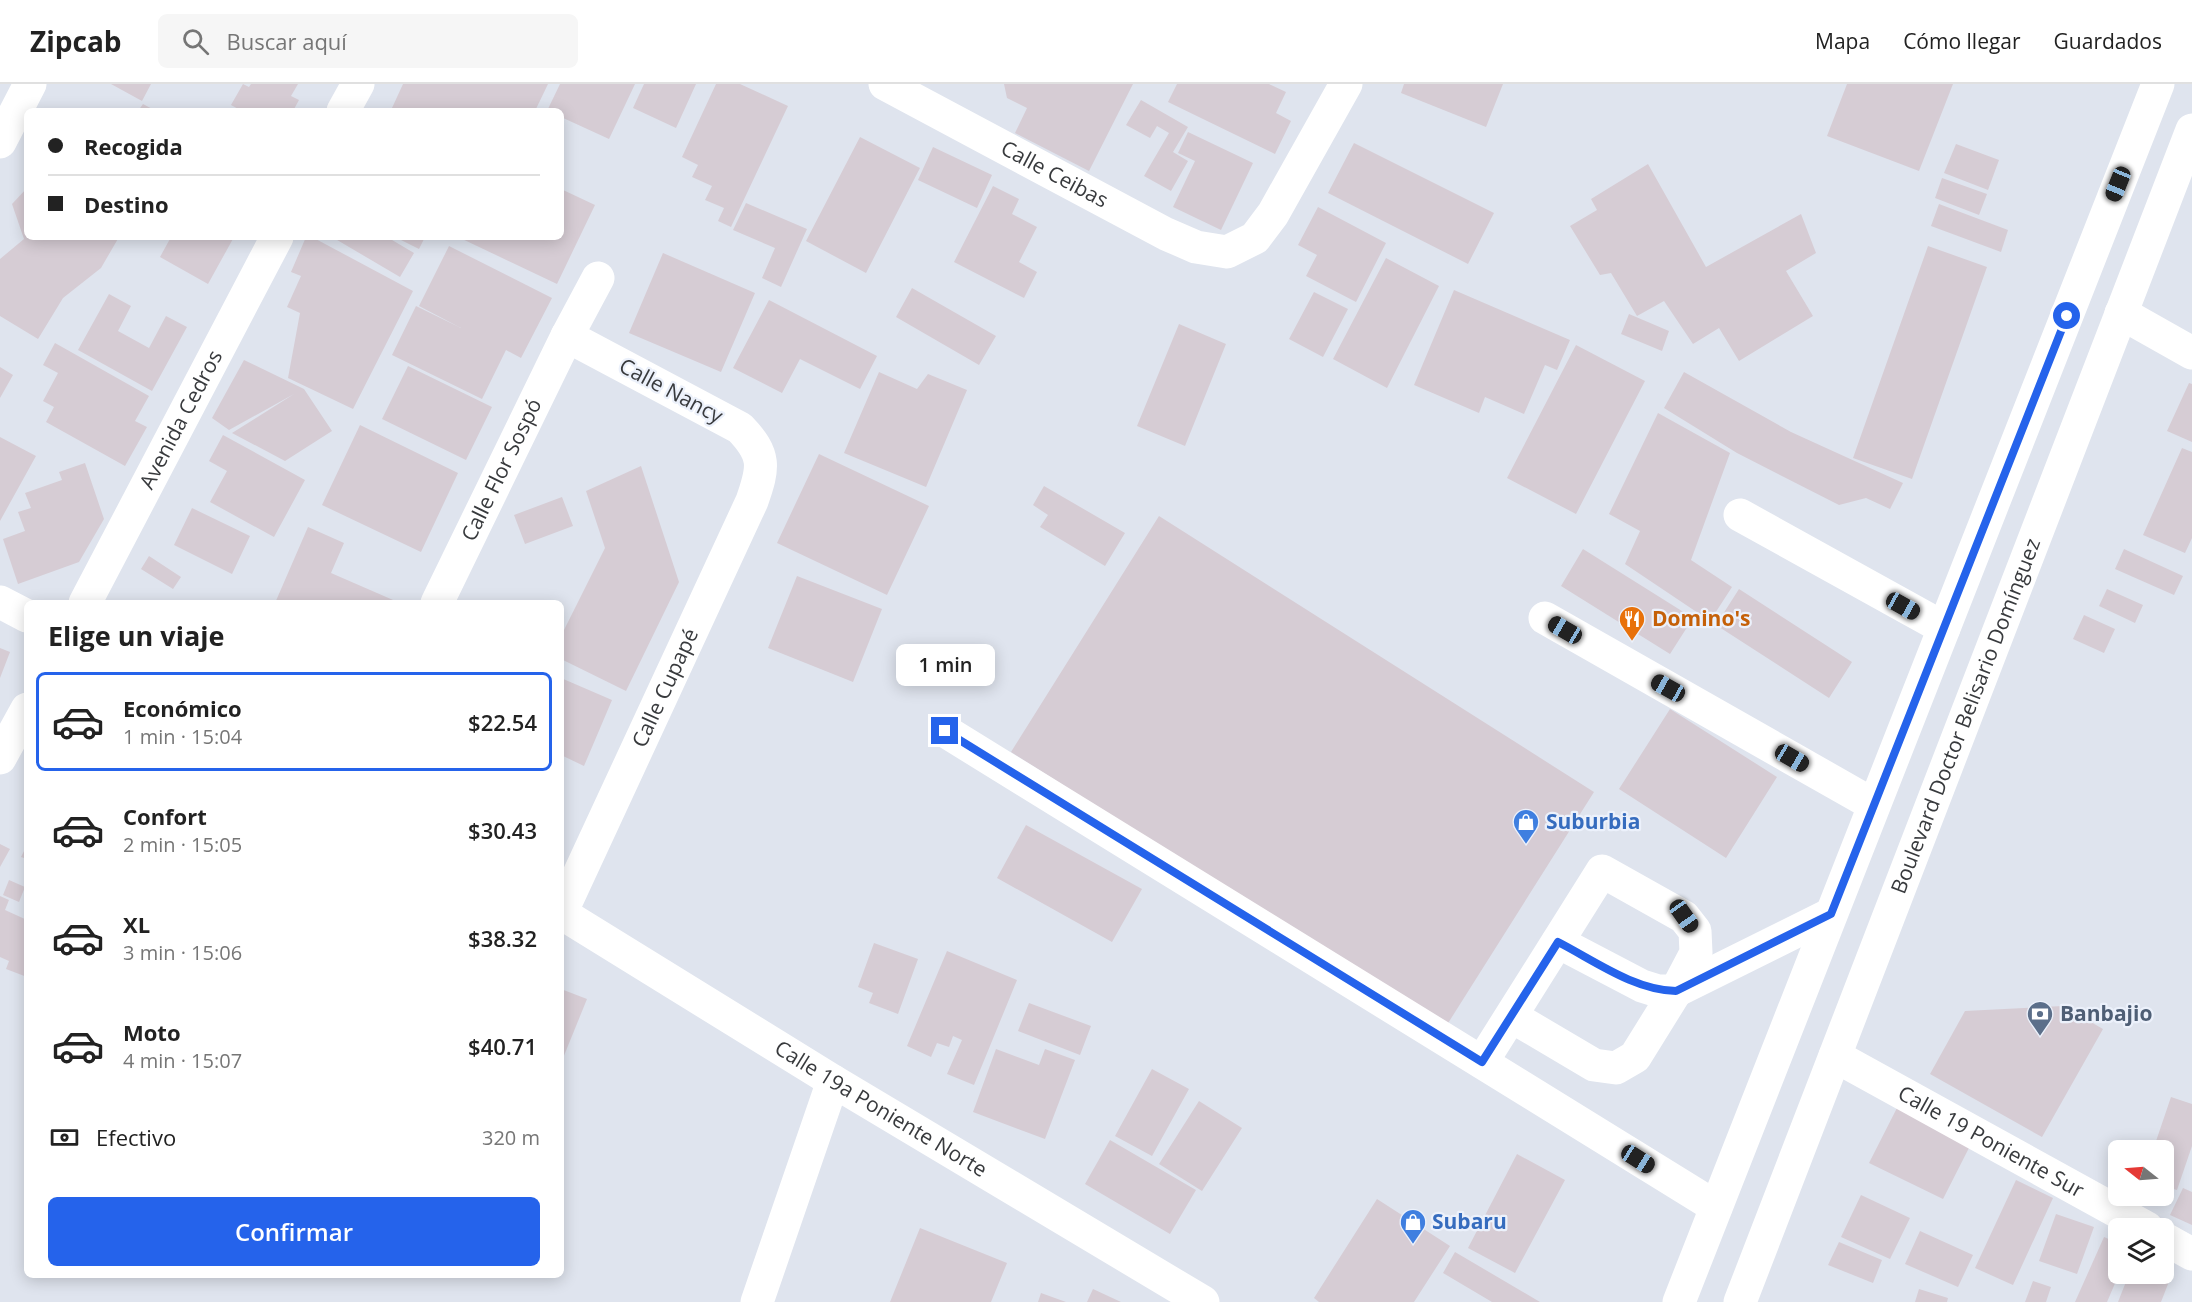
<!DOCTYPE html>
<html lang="es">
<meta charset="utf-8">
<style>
body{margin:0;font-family:"Open Sans",sans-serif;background:#f6f6f6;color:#222;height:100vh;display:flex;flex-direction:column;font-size:22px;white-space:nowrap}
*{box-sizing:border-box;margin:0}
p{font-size:20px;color:#767676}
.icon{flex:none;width:33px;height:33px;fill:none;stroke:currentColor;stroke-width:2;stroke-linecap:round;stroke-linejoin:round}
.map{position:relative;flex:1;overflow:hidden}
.side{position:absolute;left:24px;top:516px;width:540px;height:678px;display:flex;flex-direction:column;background:#fff;border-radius:9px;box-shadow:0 3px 15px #0003}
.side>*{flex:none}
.guide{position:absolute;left:24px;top:24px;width:540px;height:132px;border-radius:9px;box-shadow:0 3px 15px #0003;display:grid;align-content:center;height:132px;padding:0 24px;background:#fff}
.needle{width:39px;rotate:287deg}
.tools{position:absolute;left:2108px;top:1056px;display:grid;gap:12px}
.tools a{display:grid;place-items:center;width:66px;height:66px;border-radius:9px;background:#fff;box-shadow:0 3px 15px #0003;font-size:30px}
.end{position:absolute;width:27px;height:27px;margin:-14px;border:8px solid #2563eb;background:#fff;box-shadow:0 0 0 3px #fff}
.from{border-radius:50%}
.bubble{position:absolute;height:42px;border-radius:9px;background:#fff;box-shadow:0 3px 15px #0003;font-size:20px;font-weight:600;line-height:42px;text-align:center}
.car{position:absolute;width:18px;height:36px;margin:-18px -9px;border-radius:8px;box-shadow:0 0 4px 2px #0007;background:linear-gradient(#222 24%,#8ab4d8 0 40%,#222 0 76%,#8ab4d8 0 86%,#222 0)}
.guide b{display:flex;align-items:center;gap:21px;height:57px;font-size:22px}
.guide b+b{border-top:2px solid #e0e0e0}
.guide i{width:15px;height:15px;background:#222}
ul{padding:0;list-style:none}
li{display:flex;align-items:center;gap:18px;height:99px;margin:0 12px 9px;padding:0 12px;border:3px solid transparent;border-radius:9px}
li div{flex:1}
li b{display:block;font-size:22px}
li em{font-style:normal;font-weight:600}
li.current{border-color:#2563eb}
li>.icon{width:54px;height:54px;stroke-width:1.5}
h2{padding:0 24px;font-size:27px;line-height:72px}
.pay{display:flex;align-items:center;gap:15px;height:66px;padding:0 24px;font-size:22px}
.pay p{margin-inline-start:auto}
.cta{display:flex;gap:12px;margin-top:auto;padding:12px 24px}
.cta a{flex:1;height:69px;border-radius:9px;background:#2563eb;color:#fff;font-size:24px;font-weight:600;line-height:69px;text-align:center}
header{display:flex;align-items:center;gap:36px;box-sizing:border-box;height:84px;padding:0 30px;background:#fff;border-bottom:2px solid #e0e0e0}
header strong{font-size:28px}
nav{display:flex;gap:33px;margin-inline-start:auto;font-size:21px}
.search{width:420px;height:54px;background:#f6f6f6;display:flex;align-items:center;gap:15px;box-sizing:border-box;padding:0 21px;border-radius:9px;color:#767676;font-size:22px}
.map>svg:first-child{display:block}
.building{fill:#d6ccd4}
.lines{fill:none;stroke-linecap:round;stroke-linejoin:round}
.minor{stroke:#fff;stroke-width:33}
.major{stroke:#fff;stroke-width:33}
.route{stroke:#2563eb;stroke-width:8}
.labels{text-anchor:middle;stroke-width:4.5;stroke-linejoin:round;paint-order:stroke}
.street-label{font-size:21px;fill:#383a3d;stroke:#ecf1fb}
.food-label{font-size:21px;font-weight:bold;fill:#c56008;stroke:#ecf1fb;text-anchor:start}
.shop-label{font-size:21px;font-weight:bold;fill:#366cbe;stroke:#ecf1fb;text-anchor:start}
.service-label{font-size:21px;font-weight:bold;fill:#4e5e75;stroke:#ecf1fb;text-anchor:start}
</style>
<header>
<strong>Zipcab</strong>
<div class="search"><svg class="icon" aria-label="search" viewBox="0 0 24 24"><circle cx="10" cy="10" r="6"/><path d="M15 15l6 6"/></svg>Buscar aquí</div>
<nav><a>Mapa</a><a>Cómo llegar</a><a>Guardados</a></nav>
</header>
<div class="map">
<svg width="2192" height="1218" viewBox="0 0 2192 1218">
<rect width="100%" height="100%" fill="#dfe4ee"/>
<path class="building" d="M111,0h40l-9,17z
M243,0l6,3 2,-3h47l-7,12 8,4 -6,11h-51l-11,-6z
M403,0h145l-13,27h-137l-6,-3z
M560,0h75l-26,55 -48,-22v-6h-14z
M644,0h52l-20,44 -43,-20z
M716,0h24l48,22 -57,121 -13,-6 6,-13 -19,-8 7,-14 -20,-9 6,-12 -16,-8z
M1004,0h129l-44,87 -74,-38 12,-25 -20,-10z
M1177,0h92l17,8 -10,21 15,8 -16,33 -107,-52z
M1404,0h99l-17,43 -85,-34z
M1847,0h106l-34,87 -92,-35z
M1141,16l47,27 -15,25 15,9 -17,30 -27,-15 25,-43 -12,-7 -7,12 -24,-13z
M143,20l13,7h-18z
M1188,48l65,31 -32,67 -48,-23 22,-46 -17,-8z
M860,53l60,31 -54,105 -60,-32z
M1354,59l140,70 -26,51 -140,-71z
M1956,60l43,16 -11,30 -44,-17z
M933,63l59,28 -15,33 -59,-28z
M1648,80l58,103 95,-53 15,39 -30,18 27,45 -74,45 -20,-33 -26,16 -29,-43 -27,15 -26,-43 -11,2 -30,-49 27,-16 -6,-11z
M1942,94l45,16 -8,21 -44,-17z
M993,102l26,13 -7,15 25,13 -18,35 18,10 -13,26 -70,-36z
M27,104v49h92l-18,31 -38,30 -25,41 -38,-23v-57l24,-20 -12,-35z
M561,105l34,16 -38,79 -99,-47h103z
M746,119l61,26 -26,58 -19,-9 13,-30 -42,-18z
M1939,120l69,26 -7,22 -70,-26z
M1318,123l68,36 -30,59 -50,-26 11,-21 -19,-10z
M171,153h63l-26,47 -48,-27z
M306,153h6l101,54 -60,118 -65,-31 12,-65 -13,-6 14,-31 -10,-4z
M332,153h55l27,16 -14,24z
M395,153h30l-6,12z
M449,162l103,52 -31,60 -15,-8 -24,49 -90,-44 24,-49 45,22 -42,-22z
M1928,162l59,21 -75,212 -59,-21z
M663,169l92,40 -34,79 -92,-39z
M1386,174l53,28 -52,102 -54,-29z
M912,204l84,48 -17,29 -83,-48z
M1454,206l116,50 -13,30 -12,-5 -21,49 -39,-17 -6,16 -65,-28z
M1314,208l34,17 -25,48 -34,-18z
M109,210l22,12 -13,25 31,17 17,-32 21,11 -35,64 -74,-41z
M769,216l108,56 -17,33 -60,-30 -18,34 -49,-25z
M1629,230l40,17 -7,20 -41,-17z
M1179,240l47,20 -41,102 -48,-20z
M55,259l94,53 -14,25 12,6 -22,39 -79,-44 8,-15 -11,-6 15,-28 -15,-8z
M1576,261l69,36 -69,133 -69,-36z
M244,276l60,29 28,42 -47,30 -53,-28 62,-39 -65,36 -17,-12z
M408,282l84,41 -26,53 -84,-41z
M0,283l13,8 -13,23z
M879,288l38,17 11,-15 39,16 -41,97 -82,-34z
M1684,288l107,60 112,51 -13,26 -24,-11 -27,7 -102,-52 -73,-45z
M2189,299l3,1v58l-25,-11z
M1658,329l72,40 -39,107 41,27 -22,34 -85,-57 15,-33 -31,-17z
M360,341l98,48 -37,79 -99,-47z
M223,351l82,45 -31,57 -64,-35 17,-31 -18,-10z
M0,353l36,19 -36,65z
M2182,364l10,4v86l-7,15 -42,-18z
M819,370l110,52 -42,89 -110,-52z
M85,379l19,56 -25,43 -61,22 -15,-45 22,-8 -7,-19 13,-4 -6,-15 37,-13 -3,-8z
M641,382l38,116 -53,109 -65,-32v-23l44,-88 -19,-57z
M1044,402l81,47 -20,33 -65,-39 8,-12 -15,-10z
M562,413l11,29 -48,18 -11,-29z
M192,424l58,28 -18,38 -58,-29z
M1159,432l435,276 -149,236 -434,-276z
M308,443l36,16 -13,30 69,30h-125z
M1583,465l110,69 -23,36 -109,-68z
M2124,465l59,27 -9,19 -59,-26z
M149,472l32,21 -8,12 -32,-20z
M797,492l85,33 -29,73 -85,-34z
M1739,505l113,73 -23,36 -113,-73z
M2107,505l36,16 -8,18 -36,-17z
M2084,531l31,14 -11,24 -31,-14z
M0,564l10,4 -10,26z
M561,594l51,22 -28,66 -23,-11z
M1670,625l107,68 -51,81 -107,-69z
M1026,741l116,64 -30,53 -115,-64z
M0,760l10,5 -10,18z
M27,761v14l-6,-2z
M9,796l16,7 -6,15 -16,-7z
M0,812l9,4 -4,10 22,10v57l-21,-8 3,-8 -9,-4z
M874,859l44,16 -20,55 -29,-11 4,-10 -15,-6z
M947,867l70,29 -43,105 -27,-11 15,-34 -9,-4 -4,11 -12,-4 -6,14 -24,-11z
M561,905l26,10 -26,64z
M1029,919l62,23 -11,29 -62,-24z
M2063,922l40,23 -61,108 -112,-63 35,-63z
M996,965l43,16 6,-16 30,11 -30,79 -72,-27z
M1152,985l37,20 -37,67 -37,-20z
M2171,1013l21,7v42l-15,44 -14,-4v-36h-10z
M1199,1017l43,27 -40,63 -43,-27z
M1899,1020l74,36 -30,59 -74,-36z
M1110,1056l86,50 -26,44 -85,-50z
M1517,1070l48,26 -50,93 -47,-25z
M2016,1096l37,18 -40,87 -38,-17z
M2183,1104l9,4v33l-22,-10z
M1861,1111l49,23 -20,41 -49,-22z
M1377,1115l73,47 -36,56h-95l-5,-4z
M2056,1130l38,13 -17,47 -38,-13z
M920,1144l87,35 -16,39h-101z
M1920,1147l53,24 -15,32 -53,-23z
M2104,1153l14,6 1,31 -12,28h-32z
M1839,1158l43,18 -9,23 -45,-18z
M1455,1168l85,50h-48l-49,-29z
M2129,1190h26l15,5 -9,23h-43z
M2033,1197l18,6 -5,15h-21z
M1093,1205l28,13h-34z
M1919,1205l29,9 -1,4h-32z
M1041,1209l25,9h-28z"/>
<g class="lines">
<g class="minor">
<path id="s1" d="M885,0l281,150 30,13 31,5 28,-14 18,-24 73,-130"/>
<path d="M343,27l15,-27"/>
<path d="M0,58l30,-58"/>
<path d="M2121,229l71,40"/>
<path d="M1740,431l204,113"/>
<path d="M0,518l27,14"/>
<path id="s2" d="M85,519l192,-366"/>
<path id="s3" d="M437,519l130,-267 31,-58"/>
<path d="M1545,534l329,187"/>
<path d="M945,647l771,476"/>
<path d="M0,674l27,-49"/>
<path id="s4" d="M561,829l272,168 370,221"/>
<path id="s5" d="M561,829l191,-412c12,-34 14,-46 -12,-73l-173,-92"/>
<path d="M1558,858l84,44 16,5h18l155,-77"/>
<path id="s6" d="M1835,972l312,172"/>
<path d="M1482,978l120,-191 82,46 11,14 1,22 -20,38 -41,66 -19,11 -22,-3 -83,-49"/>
<path d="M2163,1154l29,16"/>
<path d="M757,1218l76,-221"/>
</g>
<g class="major">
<path d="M1679,1218l479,-1218"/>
<path id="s7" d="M1740,1218l452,-1172"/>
</g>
</g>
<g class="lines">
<path class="route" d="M945,647l537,331 76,-120c37,19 76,48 118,49l155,-77 236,-598"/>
</g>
<defs>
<g id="restaurant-pin" transform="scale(1.35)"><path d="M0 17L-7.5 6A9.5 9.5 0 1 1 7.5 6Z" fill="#e8710a" stroke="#ecf1fb"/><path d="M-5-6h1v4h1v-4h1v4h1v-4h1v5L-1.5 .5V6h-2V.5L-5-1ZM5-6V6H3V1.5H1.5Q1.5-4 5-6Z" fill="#fff"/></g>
<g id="shop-pin" transform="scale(1.35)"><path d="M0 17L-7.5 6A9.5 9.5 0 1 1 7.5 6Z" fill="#3f7fe0" stroke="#ecf1fb"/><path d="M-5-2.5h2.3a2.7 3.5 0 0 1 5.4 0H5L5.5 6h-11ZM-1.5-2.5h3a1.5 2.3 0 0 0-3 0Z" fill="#fff"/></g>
<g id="bank-pin" transform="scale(1.35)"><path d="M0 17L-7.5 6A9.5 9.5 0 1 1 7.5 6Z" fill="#5c6f8a" stroke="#ecf1fb"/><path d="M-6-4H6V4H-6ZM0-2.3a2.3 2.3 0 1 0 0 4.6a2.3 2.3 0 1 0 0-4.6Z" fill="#fff"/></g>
</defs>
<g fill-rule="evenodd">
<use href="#restaurant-pin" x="1632" y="535"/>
<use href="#shop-pin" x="1526" y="738"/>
<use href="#bank-pin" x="2040" y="930"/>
<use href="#shop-pin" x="1413" y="1138"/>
</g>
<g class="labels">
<g class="street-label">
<text dy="7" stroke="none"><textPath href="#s1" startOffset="192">Calle Ceibas</textPath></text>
<text transform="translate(671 307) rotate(28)" y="7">Calle Nancy</text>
<text dy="7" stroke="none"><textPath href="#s2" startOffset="207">Avenida Cedros</textPath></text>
<text dy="7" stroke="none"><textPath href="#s3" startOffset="148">Calle Flor Sospó</textPath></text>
<text dy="7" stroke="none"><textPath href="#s5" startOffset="248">Calle Cupapé</textPath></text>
<text dy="7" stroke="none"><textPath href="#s7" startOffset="628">Boulevard Doctor Belisario Domínguez</textPath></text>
<text dy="7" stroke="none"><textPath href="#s4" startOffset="375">Calle 19a Poniente Norte</textPath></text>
<text dy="7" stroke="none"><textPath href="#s6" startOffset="178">Calle 19 Poniente Sur</textPath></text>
</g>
<g class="food-label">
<text x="1652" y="542">Domino's</text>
</g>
<g class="shop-label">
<text x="1546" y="745">Suburbia</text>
<text x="1432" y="1145">Subaru</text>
</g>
<g class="service-label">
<text x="2060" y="937">Banbajio</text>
</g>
</g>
</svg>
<div class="tools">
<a><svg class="needle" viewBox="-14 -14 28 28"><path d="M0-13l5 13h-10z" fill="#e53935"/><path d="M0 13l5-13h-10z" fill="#767676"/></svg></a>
<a><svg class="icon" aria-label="layers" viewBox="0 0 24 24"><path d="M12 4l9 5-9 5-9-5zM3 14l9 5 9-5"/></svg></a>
</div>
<i class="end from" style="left:2067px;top:232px"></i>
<i class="end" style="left:945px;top:647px"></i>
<div class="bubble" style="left:896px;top:560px;width:99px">1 min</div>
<i class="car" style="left:2118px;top:100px;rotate:202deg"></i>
<i class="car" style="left:1903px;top:522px;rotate:119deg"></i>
<i class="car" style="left:1565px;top:546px;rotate:300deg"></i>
<i class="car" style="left:1668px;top:604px;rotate:299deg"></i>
<i class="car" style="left:1792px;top:674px;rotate:120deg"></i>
<i class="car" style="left:1684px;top:832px;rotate:145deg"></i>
<i class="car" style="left:1638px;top:1075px;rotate:122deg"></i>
<div class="guide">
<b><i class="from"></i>Recogida</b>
<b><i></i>Destino</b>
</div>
<section class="side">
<h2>Elige un viaje</h2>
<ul>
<li class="current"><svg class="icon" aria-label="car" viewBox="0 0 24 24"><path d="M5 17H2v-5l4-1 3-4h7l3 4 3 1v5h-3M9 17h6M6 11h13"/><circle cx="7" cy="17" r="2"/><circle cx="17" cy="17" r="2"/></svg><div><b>Económico</b><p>1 min · 15:04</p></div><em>$22.54</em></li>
<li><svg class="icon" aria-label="car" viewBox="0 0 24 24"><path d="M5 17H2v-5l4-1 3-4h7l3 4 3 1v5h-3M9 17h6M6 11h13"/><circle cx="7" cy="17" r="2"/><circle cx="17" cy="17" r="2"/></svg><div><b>Confort</b><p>2 min · 15:05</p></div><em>$30.43</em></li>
<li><svg class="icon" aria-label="car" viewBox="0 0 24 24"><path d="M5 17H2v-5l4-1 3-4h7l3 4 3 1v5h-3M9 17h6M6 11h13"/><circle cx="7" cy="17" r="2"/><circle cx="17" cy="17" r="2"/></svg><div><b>XL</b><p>3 min · 15:06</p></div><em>$38.32</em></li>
<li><svg class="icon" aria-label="car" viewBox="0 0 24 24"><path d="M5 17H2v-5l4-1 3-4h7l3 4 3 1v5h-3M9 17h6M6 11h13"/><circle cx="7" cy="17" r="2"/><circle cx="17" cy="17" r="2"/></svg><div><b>Moto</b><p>4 min · 15:07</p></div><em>$40.71</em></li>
</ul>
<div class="pay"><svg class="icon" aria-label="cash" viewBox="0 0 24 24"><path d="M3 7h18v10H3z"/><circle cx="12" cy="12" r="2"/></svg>Efectivo<p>320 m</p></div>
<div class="cta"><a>Confirmar</a></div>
</section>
</div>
